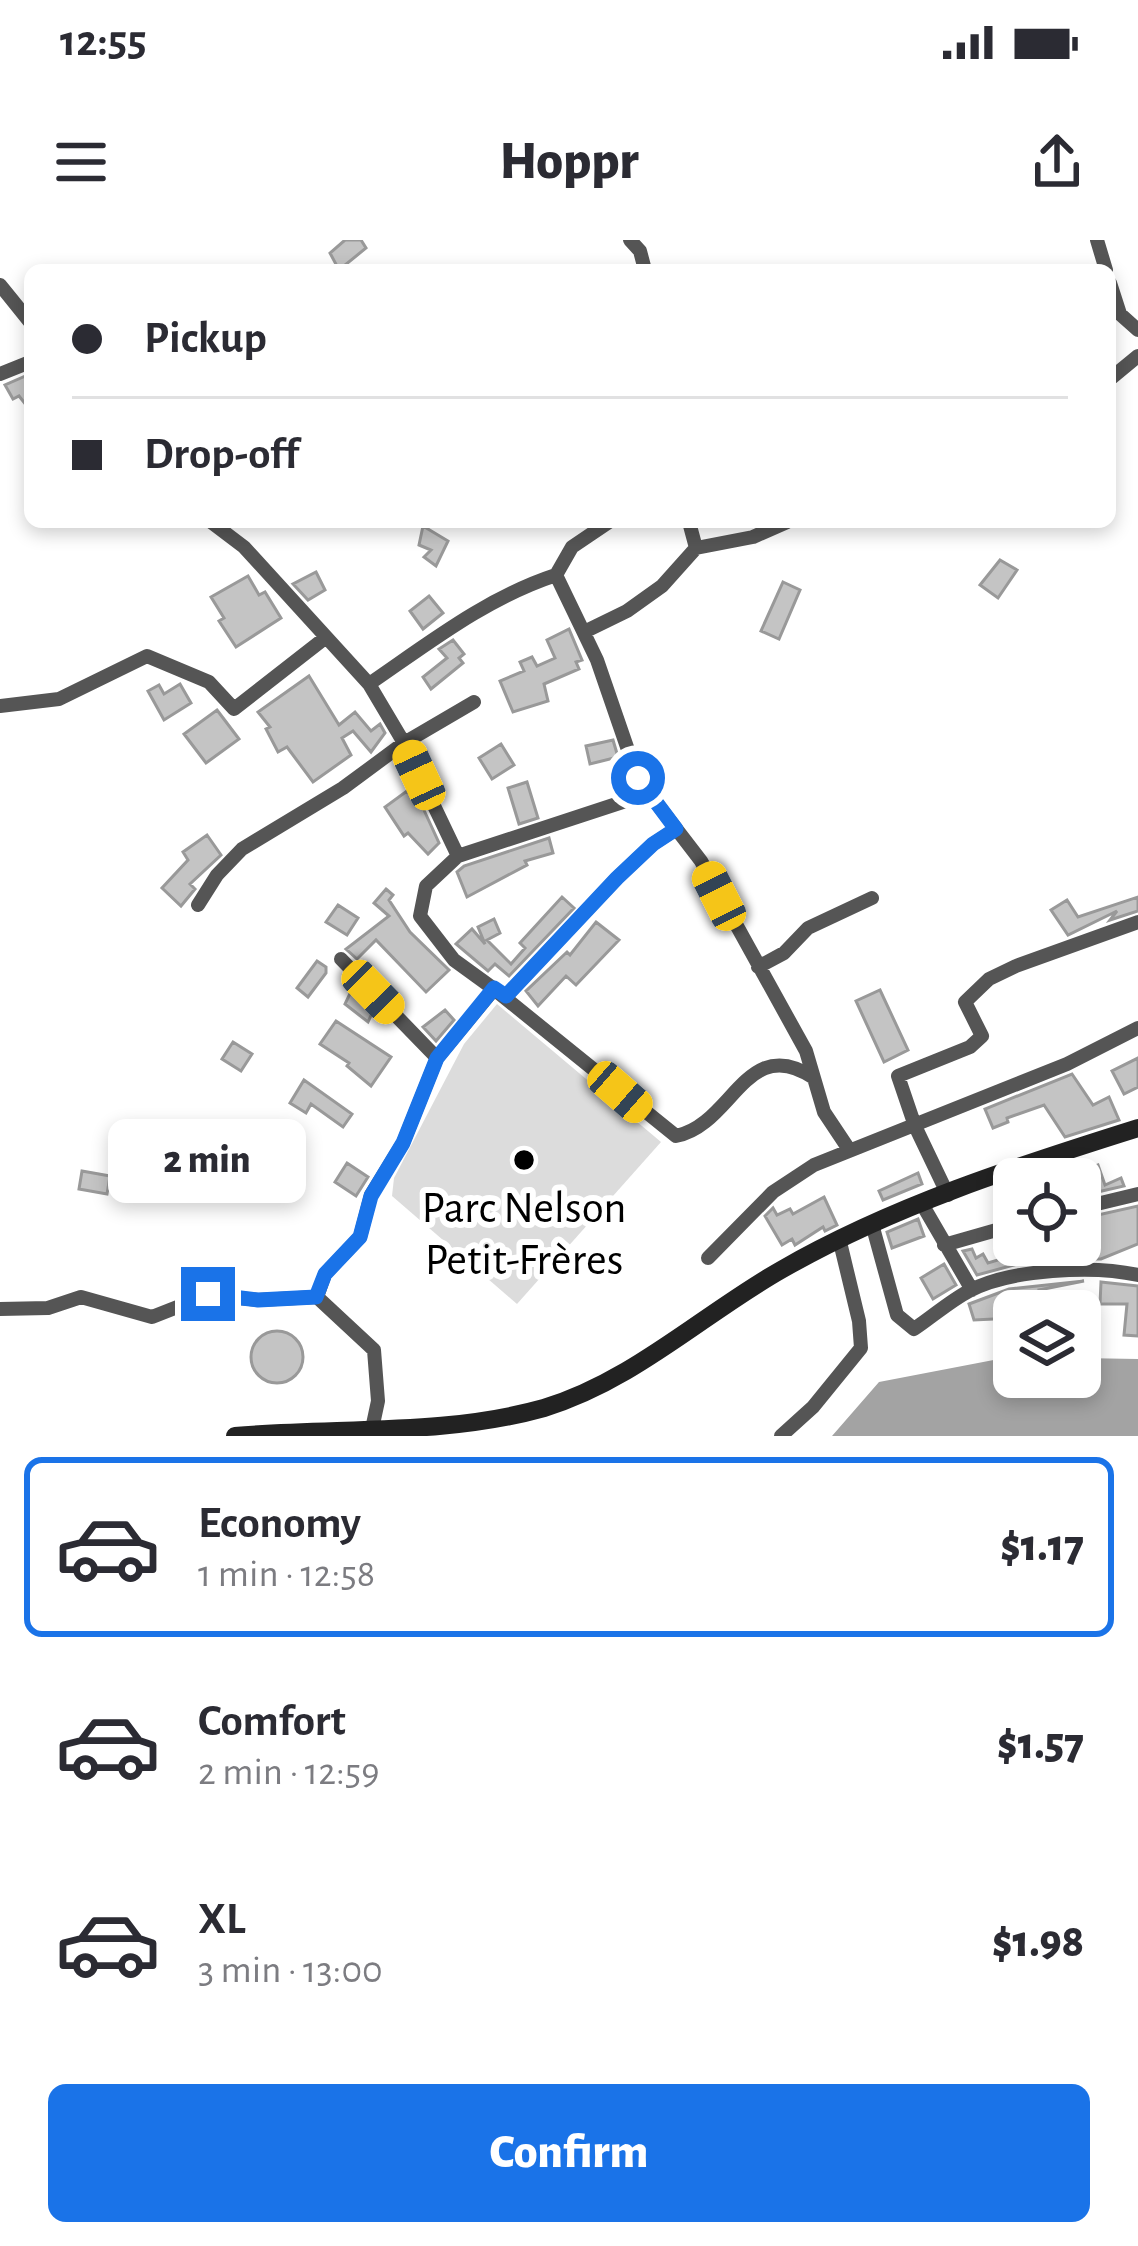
<!DOCTYPE html>
<meta charset="utf-8">
<style>
body{margin:0;font-family:"Alegreya Sans",sans-serif;background:#f7f7f7;color:#2b2b33;height:100vh;display:flex;flex-direction:column;font-size:45px;white-space:nowrap}
*{box-sizing:border-box;margin:0}
p{font-size:39px;color:#7c7c81}
.icon{flex:none;width:66px;height:66px;fill:none;stroke:currentColor;stroke-width:2;stroke-linecap:round;stroke-linejoin:round}
.map{position:relative;height:1196px;overflow:hidden}
.panel{display:flex;flex-direction:column;background:#fff;flex:1}
.panel>*{flex:none}
.top-card{position:absolute;left:24px;top:24px;width:1092px;height:264px;border-radius:18px;box-shadow:0 6px 18px #0003;display:grid;align-content:center;height:264px;padding:0 48px;background:#fff}
.buttons{position:absolute;left:993px;top:918px;display:grid;gap:24px}
.buttons a{display:grid;place-items:center;width:108px;height:108px;border-radius:18px;background:#fff;box-shadow:0 6px 18px #0003;font-size:60px}
.end{position:absolute;width:54px;height:54px;margin:-27px;border:15px solid #1a73e8;background:#fff;box-shadow:0 0 0 6px #fff}
.from{border-radius:50%}
.bubble{position:absolute;height:84px;border-radius:18px;background:#fff;box-shadow:0 6px 18px #0003;font-size:39px;font-weight:800;line-height:84px;text-align:center}
.car{position:absolute;width:36px;height:72px;margin:-36px -18px;border-radius:15px;box-shadow:0 0 9px 3px #0007;background:linear-gradient(#f5c518 24%,#345 0 40%,#f5c518 0 76%,#345 0 86%,#f5c518 0)}
.top-card b{display:flex;align-items:center;gap:42px;height:114px;font-size:45px}
.top-card b+b{border-top:3px solid #e1e1e2}
.top-card i{width:30px;height:30px;background:#2b2b33}
ul{padding:21px 0 0;list-style:none}
li{display:flex;align-items:center;gap:36px;height:180px;margin:0 24px 18px;padding:0 24px;border:6px solid transparent;border-radius:18px}
li div{flex:1}
li b{display:block;font-size:45px}
li em{font-style:normal;font-weight:800}
li.on{border-color:#1a73e8}
li>.icon{width:108px;height:108px;stroke-width:1.5}
.cta{display:flex;gap:24px;margin-top:auto;padding:24px 48px}
.cta a{flex:1;height:138px;border-radius:18px;background:#1a73e8;color:#fff;font-size:48px;font-weight:800;line-height:138px;text-align:center}
.status{display:flex;justify-content:space-between;align-items:center;height:84px;padding:0 60px;background:#fff;direction:ltr}
.status svg{height:33px;fill:currentColor}
header{display:flex;justify-content:space-between;align-items:center;height:156px;padding:0 48px;background:#fff;font-size:54px;font-weight:800}
.map>svg:first-child{display:block}
.grass{fill:#dcdcdc}
.water{fill:#a3a3a3}
.building{fill:#c4c4c4;stroke:#999;stroke-width:3}
.lines{fill:none;stroke-linecap:round;stroke-linejoin:round}
.street{stroke:#555;stroke-width:14}
.secondary{stroke:#222;stroke-width:18}
.route{stroke:#1a73e8;stroke-width:15}
.poi-dot{fill:#000;stroke:#fff;stroke-width:4.5}
.labels{text-anchor:middle;stroke-width:12;stroke-linejoin:round;paint-order:stroke}
.poi-label{font-size:45px;fill:#000;stroke:#fff}
</style>
<div class="status"><b>12:55</b><svg viewBox="0 0 49 12"><path d="M0 12V9h3v3zM5 12V6h3v6zM10 12V3h3v9zM15 12V0h3v12zM26 1h20v11H26zM47 4h2v5h-2z"/></svg></div>
<header><svg class="icon" aria-label="menu" viewBox="0 0 24 24"><path d="M4 6h16M4 12h16M4 18h16"/></svg>Hoppr<svg class="icon" aria-label="share" viewBox="0 0 24 24"><path d="M12 15V3M7 8l5-5 5 5M5 13v7h14v-7"/></svg></header>
<div class="map">
<svg width="1138" height="1196" viewBox="0 0 1138 1196">
<rect width="100%" height="100%" fill="#fff"/>
<path class="grass" d="M497,764l164,138 -144,162 -125,-108 2,-18 70,-134z"/>
<path class="water" d="M1004,1118h10v19h66v-19l58,1v77h-306l47,-54z"/>
<path class="building" d="M345,0h16l5,8 -27,22 -9,-17z
M30,134v36l-11,-14 -6,3 -8,-14z
M423,286l25,15 -12,25 -12,-9 7,-7 -12,-5z
M1000,320l17,10 -19,28 -18,-13z
M316,332l9,18 -17,10 -15,-16z
M248,336l11,19 6,-3 16,26 -45,29 -17,-26 5,-3 -13,-21z
M783,342l17,8 -21,49 -18,-8z
M429,356l14,17 -20,16 -13,-18z
M569,389l13,31 -6,2 3,7 -35,15 4,17 -35,11 -13,-31 24,-10 -4,-9 12,-5 5,9 18,-8 -8,-18z
M453,400l11,14 -5,4 4,5 -32,26 -8,-12 24,-19 -8,-9z
M309,436l30,49 16,-13 16,19 9,-7 5,9 -14,19 -18,-21 -11,7 9,17 -38,27 -26,-35 -9,5 -12,-23 4,-2 -12,-15z
M180,444l11,19 -27,17 -16,-29 11,-6 5,9z
M217,470l22,29 -33,24 -22,-29z
M613,500l5,17 -28,7 -4,-18z
M501,504l13,21 -22,14 -13,-21z
M527,542l11,36 -19,6 -11,-36z
M407,551l16,17 16,35 -11,11 -20,-21 -4,3 -19,-29z
M207,595l14,20 -31,29 5,5 -14,17 -19,-18 26,-28 -5,-8z
M549,598l4,15 -28,8 2,4 -60,32 -10,-25 7,-6z
M386,649l7,6 -4,5 21,32 39,38 -23,22 -50,-52 -19,19 -11,-10 43,-33 -15,-13z
M562,657l12,11 -65,68 -14,-12 -7,7 -32,-27 16,-15 13,15 -7,-17 16,-8 6,14 -13,7 24,24 14,-16 -5,-5z
M1138,657v14l-28,9 7,-9 -49,24 -17,-25 16,-10 11,17z
M338,665l20,13 -11,17 -21,-13z
M596,682l23,18 -43,45 -10,-9 -28,30 -12,-15 41,-39 3,3z
M317,721l9,6v6l-18,24 -11,-9z
M353,747l21,22 -6,13 -23,-18z
M880,750l28,60 -24,12 -28,-61z
M445,770l9,10 -18,21 -13,-14z
M336,781l55,36 -20,29 -24,-20 2,-3 -29,-19z
M233,802l19,12 -11,17 -19,-12z
M1138,818v29l-14,7 -12,-23z
M1072,834l21,31 16,-8 10,23 -54,17 -21,-32 -37,13 1,4 -15,6 -8,-19z
M304,840l48,34 -9,13 -32,-23 -5,9 -16,-10z
M347,923l21,14 -12,19 -21,-14z
M1098,925l7,20 16,-7 3,8 -44,10v-25z
M82,931l28,5 -3,18 -28,-5z
M918,933l4,11 -39,16 -4,-9z
M824,957l13,28 -12,6 -2,-4 -28,18 -3,-6 -10,6 -17,-29 8,-8 4,7 13,-6 3,5z
M1138,966v38l-37,15h-10l-7,-18 -4,1v-23z
M918,979l6,17 -32,12 -5,-16z
M1032,1005h33l5,14 -33,2z
M972,1009l4,9 7,-4 5,9 23,-7 3,9 -37,10 -14,-24z
M944,1024l12,21 -23,14 -12,-21z
M1084,1041l-45,9 5,21h-30v7l-40,2 -5,-16 40,-15z
M1101,1042l37,4v50l-14,-1 3,-31h-27z
M251 1117a26 26 0 1 1 52 0a26 26 0 1 1-52 0Z"/>
<g class="lines">
<path class="street" d="M630,0l10,11 5,19
M1097,0l9,30
M1110,43l10,31 18,16
M0,45l30,37
M0,134l30,-12
M1110,139l28,-23
M211,282l33,25 125,137 35,59 54,113 -32,30 -6,30 34,44 40,29 -57,69 -34,85 -32,52 -11,42 -35,37 -8,23
M689,282l7,26
M556,335l41,85 41,119 63,82 105,190 18,61 24,36
M556,335l16,-28 37,-25
M584,392l43,-21 35,-25 34,-38 57,-11 34,-15
M369,444c60,-41 117,-86 187,-109
M0,466l59,-7 88,-43 62,26 25,27 91,-71
M458,616l189,-62
M198,665l19,-30 25,-26 101,-61 61,-45 70,-41
M341,719l96,99
M758,727l26,-14 24,-25 64,-30
M494,749l182,147c57,-11 70,-104 138,-58
M506,756l111,-118 36,-34 23,-15
M948,955l-33,-69 -17,-50 72,-29 12,-11 -17,-34 24,-23 27,-13 122,-44
M922,964l50,86
M1080,968l58,-14
M872,984l25,91 17,14c18,-12 36,-28 55,-38 41,-22 125,-26 169,-16
M944,1005l70,-20
M708,1018l65,-66 41,-27 253,-101 71,-36
M0,1069l48,-1 33,-11 71,20 56,-22 50,5 59,-3 57,53 4,51 -6,28
M781,1196l32,-29 48,-59 -2,-27 -20,-83"/>
<path class="secondary" d="M235,1196c104,-9 209,0 309,-28 89,-27 158,-93 237,-138 111,-64 236,-104 357,-142"/>
</g>
<g class="lines">
<path class="route" d="M208,1054l50,6 58,-3 9,-23 35,-37 11,-41 32,-53 34,-85 57,-70 12,8 111,-118 36,-34 23,-15 -38,-51"/>
</g>
<circle class="poi-dot" cx="524" cy="920" r="12"/>
<g class="labels">
<g class="poi-label">
<text x="524" y="982">Parc Nelson<tspan x="524" dy="52">Petit-Frères</tspan></text>
</g>
</g>
</svg>
<div class="buttons">
<a><svg class="icon" aria-label="locate" viewBox="0 0 24 24"><circle cx="12" cy="12" r="6"/><path d="M12 2v4M12 18v4M2 12h4M18 12h4"/></svg></a>
<a><svg class="icon" aria-label="layers" viewBox="0 0 24 24"><path d="M12 4l9 5-9 5-9-5zM3 14l9 5 9-5"/></svg></a>
</div>
<i class="end from" style="left:638px;top:538px"></i>
<i class="end" style="left:208px;top:1054px"></i>
<div class="bubble" style="left:108px;top:879px;width:198px">2 min</div>
<i class="car" style="left:419px;top:535px;rotate:335deg"></i>
<i class="car" style="left:719px;top:656px;rotate:333deg"></i>
<i class="car" style="left:373px;top:752px;rotate:136deg"></i>
<i class="car" style="left:620px;top:852px;rotate:131deg"></i>
<div class="top-card">
<b><i class="from"></i>Pickup</b>
<b><i></i>Drop-off</b>
</div>
</div>
<section class="panel">
<ul>
<li class="on"><svg class="icon" aria-label="car" viewBox="0 0 24 24"><path d="M5 17H2v-5l4-1 3-4h7l3 4 3 1v5h-3M9 17h6M6 11h13"/><circle cx="7" cy="17" r="2"/><circle cx="17" cy="17" r="2"/></svg><div><b>Economy</b><p>1 min · 12:58</p></div><em>$1.17</em></li>
<li><svg class="icon" aria-label="car" viewBox="0 0 24 24"><path d="M5 17H2v-5l4-1 3-4h7l3 4 3 1v5h-3M9 17h6M6 11h13"/><circle cx="7" cy="17" r="2"/><circle cx="17" cy="17" r="2"/></svg><div><b>Comfort</b><p>2 min · 12:59</p></div><em>$1.57</em></li>
<li><svg class="icon" aria-label="car" viewBox="0 0 24 24"><path d="M5 17H2v-5l4-1 3-4h7l3 4 3 1v5h-3M9 17h6M6 11h13"/><circle cx="7" cy="17" r="2"/><circle cx="17" cy="17" r="2"/></svg><div><b>XL</b><p>3 min · 13:00</p></div><em>$1.98</em></li>
</ul>
<div class="cta"><a>Confirm</a></div>
</section>
